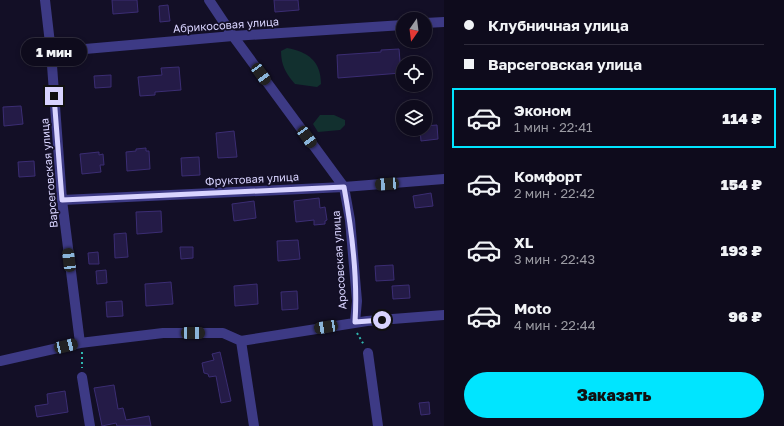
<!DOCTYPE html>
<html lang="ru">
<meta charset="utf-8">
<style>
body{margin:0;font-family:"Golos Text",sans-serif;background:#171425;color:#f1f3f6;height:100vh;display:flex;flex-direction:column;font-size:15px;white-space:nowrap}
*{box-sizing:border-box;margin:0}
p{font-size:13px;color:#9b9ba3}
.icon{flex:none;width:22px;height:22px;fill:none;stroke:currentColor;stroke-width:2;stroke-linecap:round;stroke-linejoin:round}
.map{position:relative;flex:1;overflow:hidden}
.sheet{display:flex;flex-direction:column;background:#0e0b1c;width:340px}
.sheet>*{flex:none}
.guide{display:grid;align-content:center;height:88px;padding:0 20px;background:#0e0b1c}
.needle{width:26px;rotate:194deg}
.tools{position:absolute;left:396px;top:12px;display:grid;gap:8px}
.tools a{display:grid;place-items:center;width:36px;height:36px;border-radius:50%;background:#0e0b1c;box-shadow:0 2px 6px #0003,0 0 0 1px #2e2b3b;font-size:20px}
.end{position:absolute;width:18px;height:18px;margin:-9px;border:5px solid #d9d4ff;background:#111;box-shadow:0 0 0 2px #111}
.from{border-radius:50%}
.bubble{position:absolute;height:28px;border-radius:14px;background:#0e0b1c;box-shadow:0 2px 6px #0003,0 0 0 1px #2e2b3b;font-size:13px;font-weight:800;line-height:28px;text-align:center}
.car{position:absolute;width:12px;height:24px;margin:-12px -6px;border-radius:5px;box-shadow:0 0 3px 1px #0007;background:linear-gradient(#222 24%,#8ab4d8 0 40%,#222 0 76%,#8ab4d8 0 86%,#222 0)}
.guide b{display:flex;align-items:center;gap:14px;height:38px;font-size:15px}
.guide b+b{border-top:1px solid #2e2b3b}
.guide i{width:10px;height:10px;background:#f1f3f6}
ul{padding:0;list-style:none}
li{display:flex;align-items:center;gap:12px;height:60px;margin:0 8px 6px;padding:0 12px;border:2px solid transparent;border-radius:0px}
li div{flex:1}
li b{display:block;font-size:15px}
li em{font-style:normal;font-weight:800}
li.selected{border-color:#00e5ff}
li>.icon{width:36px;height:36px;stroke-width:1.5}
.primary-button{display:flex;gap:8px;margin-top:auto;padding:8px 20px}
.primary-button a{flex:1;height:46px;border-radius:24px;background:#00e5ff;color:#111;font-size:16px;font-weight:800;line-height:46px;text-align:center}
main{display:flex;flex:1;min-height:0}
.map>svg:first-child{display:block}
.green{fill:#12302f}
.building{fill:#241b47;stroke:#3b2d73}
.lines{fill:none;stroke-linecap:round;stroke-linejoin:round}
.path{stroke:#2fb8b0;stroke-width:2;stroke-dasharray:2 3;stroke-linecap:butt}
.minor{stroke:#3d3a85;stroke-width:10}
.route{stroke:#d9d4ff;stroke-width:5}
.labels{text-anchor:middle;stroke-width:3.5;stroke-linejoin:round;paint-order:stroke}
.street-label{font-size:11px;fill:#d9d4ff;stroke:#130f26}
</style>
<main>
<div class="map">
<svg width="444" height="426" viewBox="0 0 444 426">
<rect width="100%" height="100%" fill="#130f26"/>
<path class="green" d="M287,48c21,4 34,13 34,36l-4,3 -22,-3c-9,-10 -14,-19 -14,-33z
M320,115h14l11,5v5l-5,5 -22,2 -5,-8z"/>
<path class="building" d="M112,0h25l1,12 -25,2z
M274,0h24l1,10 -24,2z
M168,5l2,16 -10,1 -1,-16z
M399,49l2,24 -63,5 -1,-23 44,-3v-2z
M179,67l2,23 -26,2v3l-15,1 -2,-19 24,-2 -1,-7z
M111,75v12l-16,1 -1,-12z
M21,106l2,18 -19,2 -1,-19z
M437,125l1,14 -17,2 -1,-12h5v-3z
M234,131l3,26 -19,1 -2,-25z
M146,148v3h3l1,18 -23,2 -1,-19 10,-1v-2z
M99,152v3l4,-1 1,11h-4l1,7 -19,2 -2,-20z
M199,157l1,18 -18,1 -1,-18z
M34,161l1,15 -16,1 -1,-15z
M431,193l2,13 -18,2 -2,-12z
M319,198l1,10 5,-1 2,13 -2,1v3l-11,1v-5l-18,2 -2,-21z
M254,201l2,17 -22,3 -2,-17z
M161,211l1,21 -25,2 -1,-22z
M126,233l2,24 -13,1 -1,-24z
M298,240l2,19 -22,2 -1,-20z
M180,247h13v11l-12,1z
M98,252l1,12h-10l-1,-11z
M393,265l1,15 -18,1 -1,-15z
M106,270l1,13 -10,1 -1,-13z
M171,282l2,22 -27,2 -1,-22z
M257,284l1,20 -23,2 -1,-20z
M409,285l1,13 -17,1 -1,-13z
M297,291l1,18 -16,1 -1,-18z
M122,301l1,15 -16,1 -1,-15z
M220,352l11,49 -10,2 -5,-27 -7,1 -1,-3 -4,-1 -2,-10 12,-3 -2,-6z
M114,385l4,24 5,-1 3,12 23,-4 2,10h-34l-1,-3 -14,3 -8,-38z
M65,391l3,21 -31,5 -2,-11 13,-2 -1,-10z
M429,402l1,12 -9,1 -2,-12z"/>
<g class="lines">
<path class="path" d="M357,333l7,12
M82,352v16"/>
<path class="minor" d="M45,0l6,52 11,148 18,143
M209,0l24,36 111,151 6,33 7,81 -2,21
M425,23l19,-1
M51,52l182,-16 170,-11
M62,200l282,-13 100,-8
M241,341l13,85
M368,353l10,73
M0,361l80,-18 83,-10h60l18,8 126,-20 77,-6
M82,377l8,49"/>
</g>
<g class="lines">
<path class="route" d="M54,96l8,104 282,-13c8,44 14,90 11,135l27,-2"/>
</g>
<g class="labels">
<g class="street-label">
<text transform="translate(226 25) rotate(-4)" y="4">Абрикосовая улица</text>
<text transform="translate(49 173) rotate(-95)" y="4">Варсеговская улица</text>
<text transform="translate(252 179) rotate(-3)" y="4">Фруктовая улица</text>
<text transform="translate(339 260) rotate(-94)" y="4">Аросовская улица</text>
</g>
</g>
</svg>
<div class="tools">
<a><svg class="needle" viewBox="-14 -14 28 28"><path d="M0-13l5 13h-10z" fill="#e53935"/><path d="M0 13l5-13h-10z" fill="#9b9ba3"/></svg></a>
<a><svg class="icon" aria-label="locate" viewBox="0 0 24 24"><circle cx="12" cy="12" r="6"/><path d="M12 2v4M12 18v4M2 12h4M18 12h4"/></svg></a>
<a><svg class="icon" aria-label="layers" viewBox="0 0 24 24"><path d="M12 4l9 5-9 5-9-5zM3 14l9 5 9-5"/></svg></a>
</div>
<i class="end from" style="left:382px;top:320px"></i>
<i class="end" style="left:54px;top:96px"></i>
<div class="bubble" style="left:21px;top:38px;width:66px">1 мин</div>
<i class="car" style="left:261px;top:74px;rotate:144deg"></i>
<i class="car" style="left:307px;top:137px;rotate:144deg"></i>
<i class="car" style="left:387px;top:184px;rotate:266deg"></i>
<i class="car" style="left:69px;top:260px;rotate:353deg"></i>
<i class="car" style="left:326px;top:327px;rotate:261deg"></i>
<i class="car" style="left:193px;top:333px;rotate:90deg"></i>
<i class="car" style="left:66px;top:346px;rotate:77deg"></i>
</div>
<section class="sheet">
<div class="guide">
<b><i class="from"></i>Клубничная улица</b>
<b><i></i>Варсеговская улица</b>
</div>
<ul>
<li class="selected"><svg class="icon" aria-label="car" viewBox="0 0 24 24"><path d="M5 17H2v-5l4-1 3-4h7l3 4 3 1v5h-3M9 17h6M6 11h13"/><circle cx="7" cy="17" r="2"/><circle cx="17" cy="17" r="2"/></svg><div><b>Эконом</b><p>1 мин · 22:41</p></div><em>114 ₽</em></li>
<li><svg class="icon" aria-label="car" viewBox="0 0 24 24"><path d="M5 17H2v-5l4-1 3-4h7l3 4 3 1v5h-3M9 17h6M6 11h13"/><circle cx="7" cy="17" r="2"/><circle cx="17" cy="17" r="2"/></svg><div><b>Комфорт</b><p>2 мин · 22:42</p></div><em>154 ₽</em></li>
<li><svg class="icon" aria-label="car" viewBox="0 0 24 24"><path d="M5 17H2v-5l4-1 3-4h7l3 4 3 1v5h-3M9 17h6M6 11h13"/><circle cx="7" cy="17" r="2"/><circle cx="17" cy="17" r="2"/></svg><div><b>XL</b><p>3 мин · 22:43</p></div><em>193 ₽</em></li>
<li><svg class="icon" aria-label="car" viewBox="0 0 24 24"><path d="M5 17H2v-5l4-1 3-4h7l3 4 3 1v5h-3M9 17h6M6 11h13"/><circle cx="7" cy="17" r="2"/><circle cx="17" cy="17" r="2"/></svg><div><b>Moto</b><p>4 мин · 22:44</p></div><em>96 ₽</em></li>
</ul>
<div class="primary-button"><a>Заказать</a></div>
</section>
</main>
